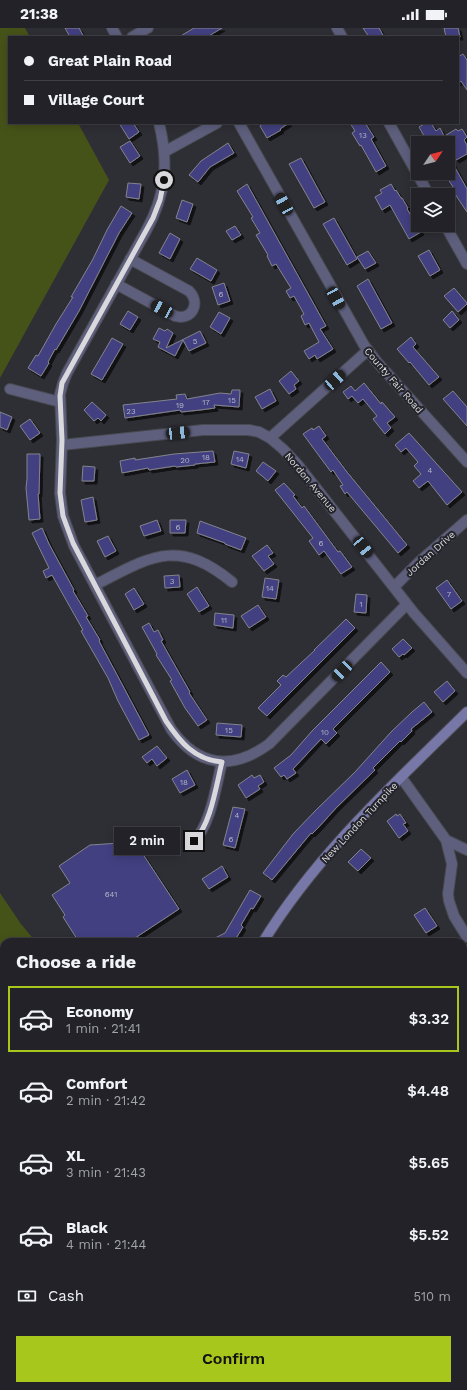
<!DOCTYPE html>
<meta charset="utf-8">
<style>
body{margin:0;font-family:"Work Sans",sans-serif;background:#2e2f34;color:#f1f3f6;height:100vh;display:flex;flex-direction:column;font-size:15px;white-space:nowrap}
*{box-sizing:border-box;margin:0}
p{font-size:13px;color:#a2a4a8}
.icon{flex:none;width:22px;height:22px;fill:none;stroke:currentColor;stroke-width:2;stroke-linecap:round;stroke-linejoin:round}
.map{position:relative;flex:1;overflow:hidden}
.side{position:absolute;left:0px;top:910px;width:467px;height:452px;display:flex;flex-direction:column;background:#222228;border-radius:12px 12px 0 0;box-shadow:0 2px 10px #0003,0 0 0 1px #3f3f45}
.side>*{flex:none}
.hud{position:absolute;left:8px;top:8px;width:451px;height:88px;border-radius:0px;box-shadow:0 2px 10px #0003,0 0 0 1px #3f3f45;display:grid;align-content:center;height:88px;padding:0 16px;background:#222228}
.needle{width:26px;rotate:55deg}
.fabs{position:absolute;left:411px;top:108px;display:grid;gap:8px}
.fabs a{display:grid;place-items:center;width:44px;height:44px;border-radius:0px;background:#222228;box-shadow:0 2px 10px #0003,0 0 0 1px #3f3f45;font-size:20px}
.end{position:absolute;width:18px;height:18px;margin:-9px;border:5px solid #d9d9dd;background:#111;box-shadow:0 0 0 2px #111}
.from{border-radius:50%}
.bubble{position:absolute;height:28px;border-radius:0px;background:#222228;box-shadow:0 2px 10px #0003,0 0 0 1px #3f3f45;font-size:13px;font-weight:600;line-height:28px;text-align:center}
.car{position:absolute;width:12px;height:24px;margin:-12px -6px;border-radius:5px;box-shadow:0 0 3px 1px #0007;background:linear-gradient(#222 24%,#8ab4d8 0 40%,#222 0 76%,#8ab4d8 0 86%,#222 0)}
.hud b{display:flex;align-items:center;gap:14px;height:38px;font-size:15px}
.hud b+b{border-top:1px solid #3f3f45}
.hud i{width:10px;height:10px;background:#f1f3f6}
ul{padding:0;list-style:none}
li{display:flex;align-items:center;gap:12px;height:66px;margin:0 8px 6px;padding:0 8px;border:2px solid transparent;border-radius:0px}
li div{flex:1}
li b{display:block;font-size:15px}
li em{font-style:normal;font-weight:600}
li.active{border-color:#a8c71d}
li>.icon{width:36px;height:36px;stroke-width:1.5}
h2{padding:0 16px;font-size:18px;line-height:48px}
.pay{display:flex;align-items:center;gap:10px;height:44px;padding:0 16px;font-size:15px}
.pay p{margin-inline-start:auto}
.primary-button{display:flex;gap:8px;margin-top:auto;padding:8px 16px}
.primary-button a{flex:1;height:46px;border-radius:0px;background:#a8c71d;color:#111;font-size:16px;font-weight:600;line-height:46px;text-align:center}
.status{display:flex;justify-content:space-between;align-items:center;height:28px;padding:0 20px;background:#222228;direction:ltr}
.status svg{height:11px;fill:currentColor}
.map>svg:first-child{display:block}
.green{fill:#465318}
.building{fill:#424081;stroke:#83848c;filter:url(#shadow)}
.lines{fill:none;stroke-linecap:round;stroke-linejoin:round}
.minor-casing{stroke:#494950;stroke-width:12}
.secondary-casing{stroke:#494950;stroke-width:12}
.minor{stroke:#5d5f7d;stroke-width:10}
.secondary{stroke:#7778a8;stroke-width:10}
.route{stroke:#d9d9dd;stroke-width:5}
.labels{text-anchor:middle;stroke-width:4;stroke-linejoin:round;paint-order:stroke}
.number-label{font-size:8px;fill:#b3b3c6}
.street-label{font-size:10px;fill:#d9d9dd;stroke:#24242b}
</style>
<div class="status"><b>21:38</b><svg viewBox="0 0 49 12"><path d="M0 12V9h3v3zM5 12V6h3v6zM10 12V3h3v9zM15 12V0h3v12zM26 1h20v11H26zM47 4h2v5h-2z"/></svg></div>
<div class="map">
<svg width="467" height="1362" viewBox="0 0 467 1362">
<defs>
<filter id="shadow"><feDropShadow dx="3" dy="3" stdDeviation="0" flood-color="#0009"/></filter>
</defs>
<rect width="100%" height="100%" fill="#2e2e35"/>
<path class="green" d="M0,0h25l5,9h-21v86h69l31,57 -109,198z
M0,865l21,31 15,18h-32v340l-4,3z
M463,1326l4,5v31h-267l5,-4h258z"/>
<path class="building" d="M65,0h14l5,9h-14z
M194,0h28l-15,9h-28z
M363,0h16l5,9h-15z
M444,0h14l2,9h-14z
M463,26l4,6v30l-6,-9 -3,2v-26z
M119,95h14l6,9 -10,7z
M264,95h25l-9,6 1,1 -14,8 -7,-12z
M350,95h15l9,14 -3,2 15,27 -10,6 -15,-27 -1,1 -8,-13 3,-2z
M426,95h5l5,8 4,-3 4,8 -13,7h-3l-9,-16z
M456,101l2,2 4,-2 5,8 -3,3 3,5v9l-11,6 -8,-14v-3h-1l-4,-6z
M130,113l10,15 -10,7 -10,-16z
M228,115l6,10 -24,14 -12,15 -9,-7 12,-14z
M448,127l19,34v23l-14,-21 2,-1 -11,-17h4z
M301,130l24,44 -11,6 -25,-44z
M128,155l13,1 -2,15 -13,-2z
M247,156l79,142 -6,3 13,20 -16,10 -2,-4 -6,4 -5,-8 15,-9 -10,-19 -4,2 -4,-9 3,-2 -10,-18 -4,2 -4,-7 5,-3 -15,-24 -4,2 -5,-10 1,-1 -12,-20 4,-2 -9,-15 2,-1 -16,-26z
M391,156l4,7 1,-1 5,8h1l6,10 -1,1 14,23 -12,7 -19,-34 -8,5 -7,-13 7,-4 -2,-3z
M182,172l11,4 -6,18 -11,-4z
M121,178l11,7 -13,20 -40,78 -23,39 -1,-1 -7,13 1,1 -8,13 -13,-8 8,-13 2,1 18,-32 17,-27h-2l22,-38 14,-29z
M334,190l23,41 -10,6 -24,-41z
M235,198l6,9 -9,5 -6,-9z
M170,205l10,6 -10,20 -11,-6z
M429,222l11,20 -10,6 -12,-20z
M368,223l8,12 -11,6 -8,-12z
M197,230l20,12 -6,11 -21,-12z
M368,251l24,44 -11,6 -24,-43z
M224,255l6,18 -12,4 -6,-18z
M454,260l13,15v1l-9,8 -14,-16z
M128,283l10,6 -8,13 -10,-6z
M452,283l7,9 -9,8 -7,-8z
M219,284l11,6 -9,16 -11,-7z
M159,300l6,3 2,-2 6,4 -7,15 34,-17 6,12 -17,8 -6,-11 -8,16 -17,-9 2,-5 -7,-3z
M411,309l5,7 -3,3 26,30 -10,8 -19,-23 -1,1 -12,-14z
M112,310l11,6 -21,36 -11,-6z
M291,343l8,10 -5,4 2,4 -7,5 -10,-13z
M364,355l17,21 1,-2 13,15 -8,6 4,5 -6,6 -12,-15 4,-3 -14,-17 -5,4 -6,-7 -4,3 -5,-7 8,-6 4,5z
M270,361l6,12 -14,8 -7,-12z
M232,362h8l-1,17 -25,-2 1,3 -15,2 -19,2 -1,-2 -55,8 -2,-13 54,-6 -1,-4 9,-1 2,5 33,-6 11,1z
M453,363l14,16v19l-24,-27z
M92,374l14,13 -5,6 -3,-3 -4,3 -10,-11z
M0,384l12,5 -5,13 -7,-3z
M30,391l10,14 -10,7 -10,-14z
M319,398l7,10 -4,3 25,33 60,73 -9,8 -51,-61 -2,2 -5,-8 3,-1 -10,-15 -2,2 -28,-38 9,-6 1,2z
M409,405l53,59 -15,13 -19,-24 -9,7 -6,-7 8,-7 -7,-8 4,-4 -12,-14 -5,4 -6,-7z
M213,423l2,11 -20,2v1l-19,2 -1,-1 -26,4 -1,-2 -26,5 -2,-12 15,-3v2l39,-6z
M234,423l15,3 -3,14 -15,-4z
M27,426h13l-1,40h-1l2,25 -11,1 -3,-32 1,-9z
M263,434l13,9 -8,10 -12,-10z
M83,438l12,1 -1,14h-12z
M284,455l11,12 -2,1 9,12 2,-2 34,46 2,-1 12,16 -11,7 -17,-23 -5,4 -10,-14 4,-3 -38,-48z
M93,469l4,23 -12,2 -4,-22z
M157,492l4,11 -17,5 -4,-10z
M170,492h16l-1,13h-15z
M200,493l46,17 -5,12 -16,-6v-1l-28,-10z
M42,500l7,16 25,46 -1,1 15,25 -2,1 14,23 -1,1 50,94 -10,5 -21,-39 -10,-23 -27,-47 2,-1 -31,-55 -6,3 -3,-7 6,-3 -17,-35z
M108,508l8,15 -11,6 -8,-16z
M267,517l6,8 -5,3 6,8 -10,7 -12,-15z
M179,547l1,12 -15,1 -1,-12z
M265,550l14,2 -3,19 -14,-2z
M447,552l15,21 -11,8 -15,-21z
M197,559l12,19 -10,6 -12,-18z
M134,560l10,16 -10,6 -9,-16z
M356,566l11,1 -1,18 -12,-1z
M258,577l8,12 -17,11 -8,-12z
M215,585l19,2 -1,13 -19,-3z
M346,591l9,9 -88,88 -9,-8 23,-23 -4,-4 6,-6 3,2 29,-27h-1z
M149,595l5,9 4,-2 5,10 -2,1 29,51 -1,1 18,27 -9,6 -13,-18 -15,-27 2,-1 -16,-25 1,-1 -15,-27z
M403,611l9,9 -8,7 -1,-1 -4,3 -7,-8z
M381,634l9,10 -57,57 4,4 -11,11 -5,-5 -28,30 3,4 -9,6 -3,-4 -3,2 -7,-9 17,-13 21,-24z
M447,653l8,10 -12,11 -9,-10z
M424,674l8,10 -21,17 1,2 -11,11 -1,-1 -27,27 2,2 -39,38 -18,20 -6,6 -1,-1 -39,47 -9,-7 30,-39 23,-24 39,-38 36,-40 21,-20z
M217,695l25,2 -1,12 -25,-2z
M157,718l10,12 -10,8 -5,-7 -5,4 -5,-6z
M187,742l8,15 -15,8 -8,-14z
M252,747l2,3 6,-3 4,7 -6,4 2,3 -14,9 -8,-13z
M233,779l12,2 -10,39 -12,-3z
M396,786l1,2 3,-2 6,9 -3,1 5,7 -9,7 -12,-17z
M135,814l44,67 -50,33h-50l-16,-25 2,-2 -13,-20 18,-12 -11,-17 31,-21z
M361,821l10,9 -13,13 -10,-9z
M222,838l6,11 -19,12 -7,-10z
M250,862l11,6 -8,13 -2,-1 -10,17 2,2 -8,13 -3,-2 -2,4h-23l18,-9z
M425,880l12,18 -11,7 -12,-18z"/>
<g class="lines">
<g class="minor-casing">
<path id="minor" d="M112,0l5,9
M337,0l5,9
M132,9l16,-9
M159,95c10,40 7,72 -13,108l-79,142 -4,10 -3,11 2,46 -2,53 3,23 11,30 97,183c27,38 61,42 98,15l138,-140
M239,95l125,222 13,17 90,100
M389,95l40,72
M164,124l53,-29
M445,197l22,39
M116,256l59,32c17,5 26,-13 14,-25l-59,-32
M10,361l50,13
M270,410l97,-87
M62,417l141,-15h46l10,2 11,6 13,11 15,16 116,148 53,60
M95,557c55,-28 82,-48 137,-3
M394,559l25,-25 48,-42
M401,749l45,63 6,24 -4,30 1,7 5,15 13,21
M446,812l21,10
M193,814c18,-17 23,-56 29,-80
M129,1358l2,4"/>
</g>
<g class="secondary-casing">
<path id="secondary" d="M263,914c54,-88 131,-158 204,-230
M0,1278l4,-3"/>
</g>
<use href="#minor" class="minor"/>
<use href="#secondary" class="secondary"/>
</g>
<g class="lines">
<path class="route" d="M164,152l-4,20 -7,18 -91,165 -2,13 2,44 -2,53 3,23 10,27 93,178c14,21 29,39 56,41 -6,24 -11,62 -28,79"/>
</g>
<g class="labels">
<g class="number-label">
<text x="363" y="110">13</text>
<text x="221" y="269">6</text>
<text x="195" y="316">5</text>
<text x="232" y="375">15</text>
<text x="206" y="377">17</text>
<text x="180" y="380">19</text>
<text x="131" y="386">23</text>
<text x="206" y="432">18</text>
<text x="240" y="434">14</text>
<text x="185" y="435">20</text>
<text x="430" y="445">4</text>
<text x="178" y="502">6</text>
<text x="321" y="518">6</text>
<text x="172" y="556">3</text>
<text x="270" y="563">14</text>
<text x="449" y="569">7</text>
<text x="361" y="579">1</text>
<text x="224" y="595">11</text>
<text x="229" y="705">15</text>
<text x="325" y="707">10</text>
<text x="184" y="757">18</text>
<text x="237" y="790">4</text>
<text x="231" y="814">6</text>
<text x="111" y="869">641</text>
</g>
<g class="street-label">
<text transform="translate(394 352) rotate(49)" y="4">County Fair Road</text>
<text transform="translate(311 454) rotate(50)" y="4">Nordon Avenue</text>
<text transform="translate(430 525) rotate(-42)" y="4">Jordan Drive</text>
<text transform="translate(359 794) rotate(-47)" y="4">New London Turnpike</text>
</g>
</g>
</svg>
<div class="fabs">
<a><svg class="needle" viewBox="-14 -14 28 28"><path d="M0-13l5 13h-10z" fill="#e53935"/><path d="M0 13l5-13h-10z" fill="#a2a4a8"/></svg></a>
<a><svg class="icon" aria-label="layers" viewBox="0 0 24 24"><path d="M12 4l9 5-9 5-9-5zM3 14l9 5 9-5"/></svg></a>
</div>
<i class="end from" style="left:164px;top:152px"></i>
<i class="end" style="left:194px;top:813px"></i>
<div class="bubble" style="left:114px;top:799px;width:66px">2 min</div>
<i class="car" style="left:284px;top:176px;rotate:331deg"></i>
<i class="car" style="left:336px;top:270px;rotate:151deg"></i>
<i class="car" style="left:162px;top:281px;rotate:299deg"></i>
<i class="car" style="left:335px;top:352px;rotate:48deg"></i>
<i class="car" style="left:178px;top:405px;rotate:84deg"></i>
<i class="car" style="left:363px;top:519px;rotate:141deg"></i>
<i class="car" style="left:342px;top:643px;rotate:224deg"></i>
<div class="hud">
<b><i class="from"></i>Great Plain Road</b>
<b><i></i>Village Court</b>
</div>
<section class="side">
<h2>Choose a ride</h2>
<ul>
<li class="active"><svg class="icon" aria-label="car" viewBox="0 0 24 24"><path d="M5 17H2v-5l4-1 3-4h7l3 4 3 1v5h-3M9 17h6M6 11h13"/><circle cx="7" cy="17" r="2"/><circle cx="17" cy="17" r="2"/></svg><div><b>Economy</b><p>1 min · 21:41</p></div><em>$3.32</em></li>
<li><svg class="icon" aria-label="car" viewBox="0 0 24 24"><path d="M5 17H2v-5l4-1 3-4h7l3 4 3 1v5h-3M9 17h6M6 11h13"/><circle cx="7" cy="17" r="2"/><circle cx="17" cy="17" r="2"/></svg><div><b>Comfort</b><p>2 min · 21:42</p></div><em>$4.48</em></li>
<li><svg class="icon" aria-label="car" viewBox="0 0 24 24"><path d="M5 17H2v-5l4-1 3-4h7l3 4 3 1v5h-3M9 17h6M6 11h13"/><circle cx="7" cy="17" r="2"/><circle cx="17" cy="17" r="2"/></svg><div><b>XL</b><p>3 min · 21:43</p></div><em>$5.65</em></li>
<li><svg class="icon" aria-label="car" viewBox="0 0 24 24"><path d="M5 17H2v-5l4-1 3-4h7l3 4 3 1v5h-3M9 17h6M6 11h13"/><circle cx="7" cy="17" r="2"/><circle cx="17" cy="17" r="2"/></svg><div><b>Black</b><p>4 min · 21:44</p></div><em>$5.52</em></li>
</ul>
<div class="pay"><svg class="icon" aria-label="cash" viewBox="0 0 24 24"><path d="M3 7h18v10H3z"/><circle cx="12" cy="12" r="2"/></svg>Cash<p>510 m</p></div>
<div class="primary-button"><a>Confirm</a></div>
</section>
</div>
